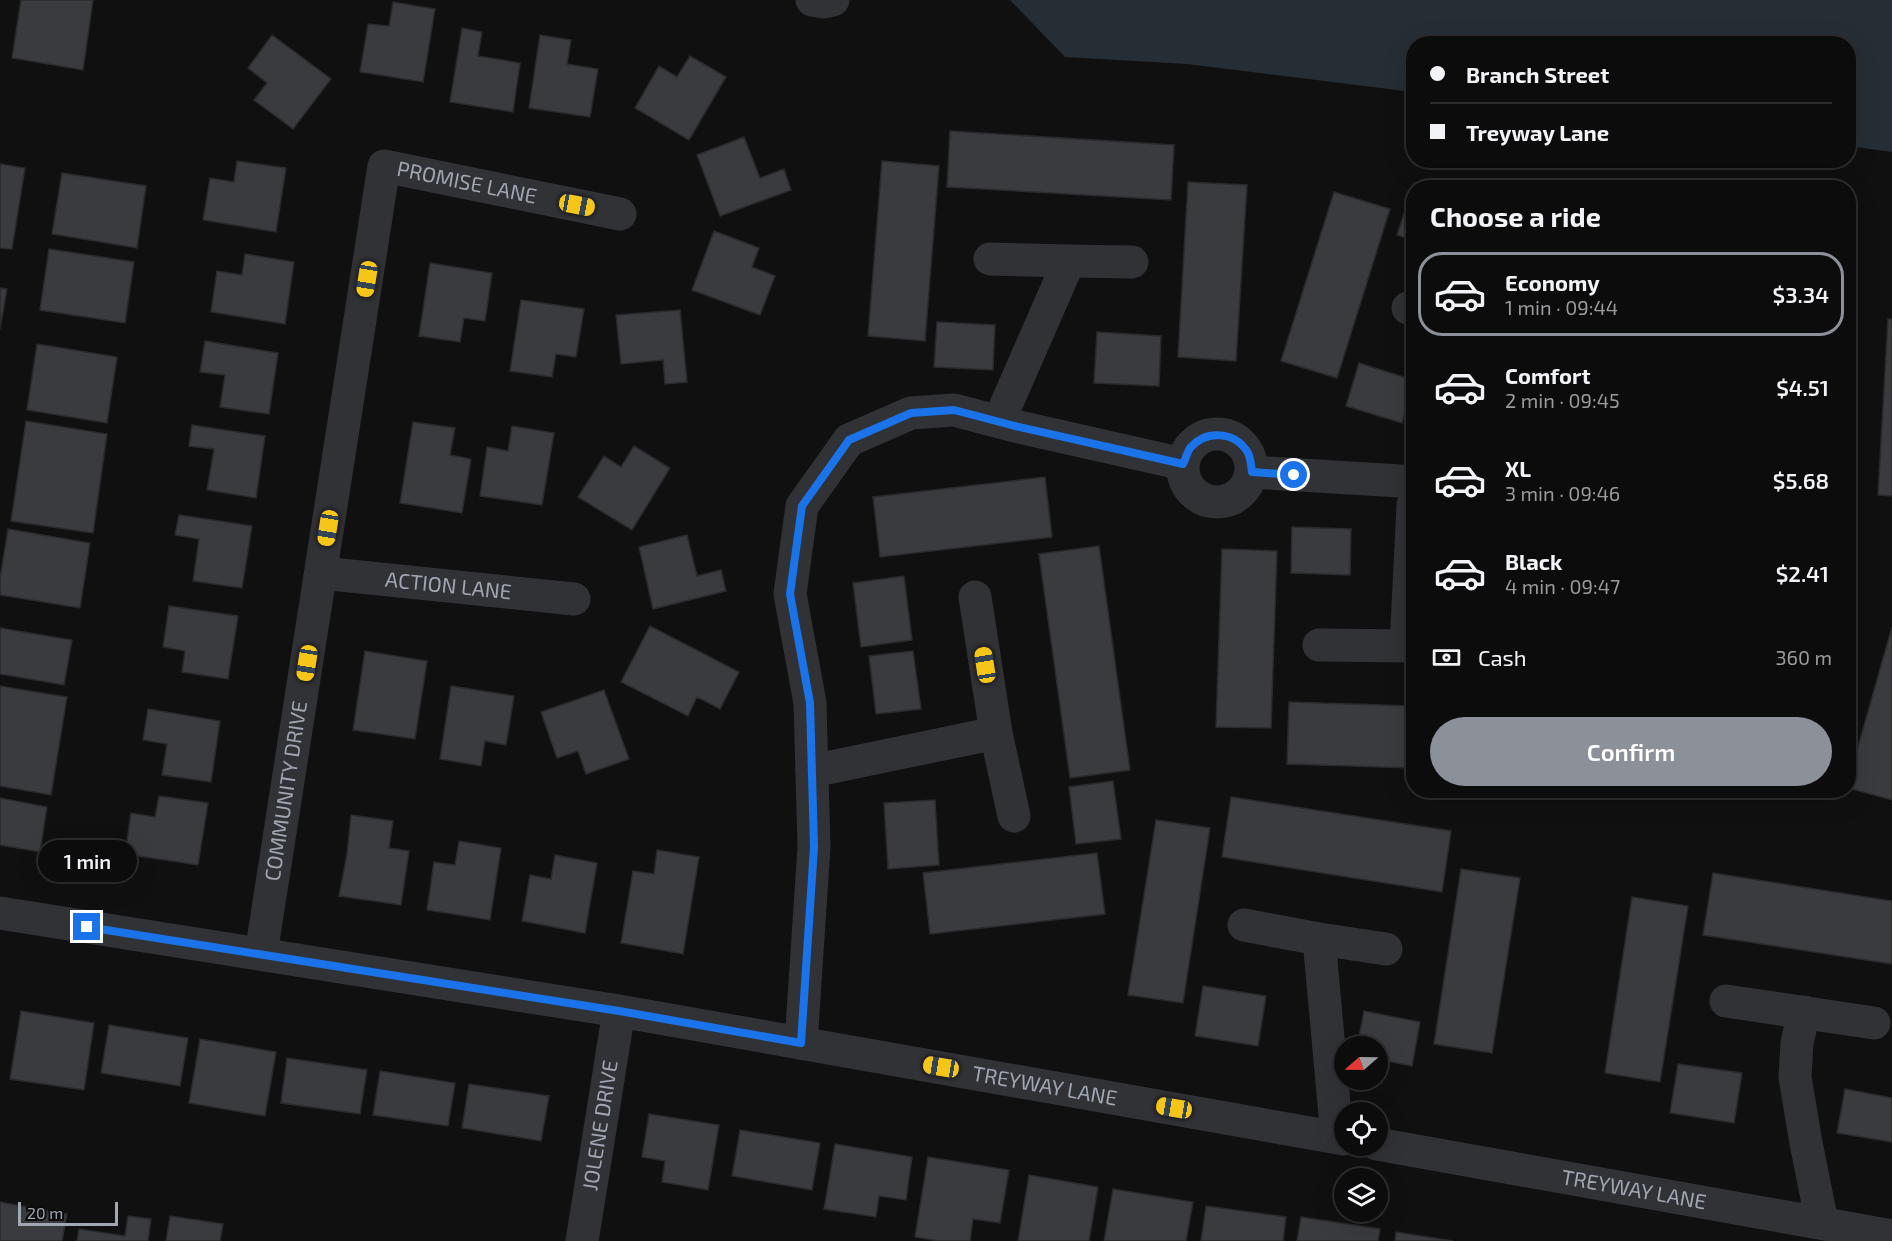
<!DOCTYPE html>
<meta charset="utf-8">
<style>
body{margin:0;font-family:"Exo 2",sans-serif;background:#151516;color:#f1f3f6;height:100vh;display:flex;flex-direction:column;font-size:22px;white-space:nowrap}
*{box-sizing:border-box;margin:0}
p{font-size:20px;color:#9a9b9d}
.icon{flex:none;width:33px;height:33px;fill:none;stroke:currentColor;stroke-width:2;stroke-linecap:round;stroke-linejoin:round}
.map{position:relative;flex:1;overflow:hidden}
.panel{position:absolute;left:1406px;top:180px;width:450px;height:618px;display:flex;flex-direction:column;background:#0c0c0d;border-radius:24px;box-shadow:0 6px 24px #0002,0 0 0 2px #2c2c2e}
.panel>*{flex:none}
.top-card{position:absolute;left:1406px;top:36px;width:450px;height:132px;border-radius:24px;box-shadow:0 6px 24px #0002,0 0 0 2px #2c2c2e;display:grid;align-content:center;height:132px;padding:0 24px;background:#0c0c0d}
.needle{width:39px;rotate:250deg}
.fabs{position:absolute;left:1334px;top:1036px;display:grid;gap:12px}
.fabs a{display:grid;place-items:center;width:54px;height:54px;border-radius:50%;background:#0c0c0d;box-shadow:0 6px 24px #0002,0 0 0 2px #2c2c2e;font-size:30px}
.scale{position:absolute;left:18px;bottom:15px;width:100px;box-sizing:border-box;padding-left:6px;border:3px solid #a1a6b3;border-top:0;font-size:16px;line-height:21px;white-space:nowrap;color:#a1a6b3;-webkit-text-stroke:4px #0b0b0c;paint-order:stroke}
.end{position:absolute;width:27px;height:27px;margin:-14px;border:8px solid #1a73e8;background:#fff;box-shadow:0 0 0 3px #fff}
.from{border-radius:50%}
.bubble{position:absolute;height:42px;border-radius:21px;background:#0c0c0d;box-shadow:0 6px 24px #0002,0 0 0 2px #2c2c2e;font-size:20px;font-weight:600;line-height:42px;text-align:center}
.car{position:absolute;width:18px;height:36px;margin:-18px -9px;border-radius:8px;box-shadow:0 0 4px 2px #0007;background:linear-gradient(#f5c518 24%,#345 0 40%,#f5c518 0 76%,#345 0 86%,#f5c518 0)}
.top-card b{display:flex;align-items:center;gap:21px;height:57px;font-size:22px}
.top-card b+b{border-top:2px solid #2c2c2e}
.top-card i{width:15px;height:15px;background:#f1f3f6}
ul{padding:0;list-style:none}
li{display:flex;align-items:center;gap:18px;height:84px;margin:0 12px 9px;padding:0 12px;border:3px solid transparent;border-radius:24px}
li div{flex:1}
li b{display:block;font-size:22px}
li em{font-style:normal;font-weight:600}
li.current{border-color:#8c9099}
li>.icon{width:54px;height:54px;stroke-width:1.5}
h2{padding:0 24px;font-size:27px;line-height:72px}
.pay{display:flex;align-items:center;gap:15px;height:66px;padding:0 24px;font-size:22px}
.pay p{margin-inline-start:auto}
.action{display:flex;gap:12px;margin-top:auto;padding:12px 24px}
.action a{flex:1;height:69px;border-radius:36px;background:#8c9099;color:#fff;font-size:24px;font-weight:600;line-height:69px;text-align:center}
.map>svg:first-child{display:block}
.water{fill:#262e35}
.building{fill:#3a3b3f;stroke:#2a2a2d;stroke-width:1.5}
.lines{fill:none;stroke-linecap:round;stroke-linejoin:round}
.minor{stroke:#313236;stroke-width:33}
.route{stroke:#1a73e8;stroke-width:8}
.labels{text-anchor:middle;stroke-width:5;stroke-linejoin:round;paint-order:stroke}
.street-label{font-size:21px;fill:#a1a6b3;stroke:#0b0b0c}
</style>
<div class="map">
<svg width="1892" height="1241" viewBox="0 0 1892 1241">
<rect width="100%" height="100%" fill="#101011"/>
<path class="water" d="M1010,0h882v152l-44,-6v-102h-435v48l-226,-28 -122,-7z"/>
<path class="building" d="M21,0h72l-10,70 -71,-12z
M393,2l42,7 -12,73 -63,-10 8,-48 21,2z
M462,28l20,4 -4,24 42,7 -7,49 -63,-10z
M272,35l59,44 -38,50 -39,-29 13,-17 -19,-15z
M540,35l31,5 -4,24 31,5 -8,48 -61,-9z
M690,56l36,21 -37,63 -54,-32 24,-42 18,11z
M950,131l224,14 -3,55 -224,-13z
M744,137l16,41 24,-9 7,21 -71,26 -23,-61z
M237,161l49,7 -10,64 -73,-12 7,-42 24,4z
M882,161l57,5 -14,175 -57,-5z
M0,164l25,4 -13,81 -12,-1z
M62,173l84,13 -9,62 -85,-14z
M1188,182l59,3 -11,176 -58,-4z
M1414,183l14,5h-15v52l-16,-5z
M1334,192l56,17 -53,169 -56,-17z
M714,231l45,17 -7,19 23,9 -15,39 -68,-25z
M49,249l85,13 -9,61 -85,-13z
M245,254l49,8 -9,62 -74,-12 6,-41 25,4z
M430,263l62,10 -7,48 -21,-3 -4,24 -41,-6z
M0,288l7,1 -7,40z
M521,300l63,9 -8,48 -20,-3 -4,23 -42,-6z
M680,310l7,72 -22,2 -2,-24 -42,4 -5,-49z
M1888,319h4v177l-14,-1z
M937,322l58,3 -2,45 -59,-3z
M1097,332l64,4 -2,50 -65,-3z
M205,341l73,12 -9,61 -49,-7 5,-32 -25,-3z
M37,344l80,13 -10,66 -80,-13z
M1359,363l54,17 -11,43 -56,-17z
M26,421l81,13 -14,99 -82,-12z
M413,422l42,6 -5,27 21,4 -9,54 -62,-10z
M192,425l73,11 -9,62 -49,-8 7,-41 -25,-3z
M512,426l42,7 -12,72 -62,-9 7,-49 21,4z
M634,446l36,22 -38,62 -54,-33 26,-41 17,11z
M1045,477l7,60 -172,20 -7,-60z
M179,515l73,11 -10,62 -49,-7 6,-42 -24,-4z
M1292,527l59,2 -1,46 -59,-2z
M8,529l82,14 -10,65 -80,-13v-16z
M687,535l10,41 24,-6 5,21 -73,18 -14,-62z
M1099,546l31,224 -60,8 -31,-224z
M1222,549l55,2 -6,177 -55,-1z
M904,576l8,64 -51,7 -8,-64z
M169,606l69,10 -10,63 -46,-7 3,-21 -22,-4z
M650,626l89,46 -19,37 -23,-12 -9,19 -67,-34z
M1892,627v173l-44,-12v-6z
M0,628l72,12 -8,45 -64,-11z
M365,651l62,10 -12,78 -62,-9z
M913,651l8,58 -45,5 -7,-58z
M0,686l67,11 -16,98 -51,-9z
M451,686l63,10 -8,49 -21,-4 -4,25 -41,-7z
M604,690l25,69 -43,15 -8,-23 -21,7 -16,-46z
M1289,702l124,4v62l-126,-4z
M148,709l72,12 -9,61 -49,-7 5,-31 -24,-4z
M1113,781l8,58 -45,5 -7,-57z
M159,796l49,7 -10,62 -73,-11 6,-41 24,4z
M1231,797l220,34 -9,61 -220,-35z
M0,798l47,9 -7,45 -40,-7z
M935,800l4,65 -51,4 -4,-66z
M351,815l42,6 -4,27 20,3 -8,54 -62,-9 8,-42z
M1156,820l54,8 -27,175 -55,-8z
M459,841l42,7 -11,72 -63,-10 7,-48 21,3z
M657,850l42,7 -16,97 -62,-11 12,-72 21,3z
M1097,853l8,61 -175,20 -7,-61z
M555,855l42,8 -12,70 -63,-12 8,-46 21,4z
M1461,869l59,9 -28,175 -58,-9z
M1713,873l179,28v63l-189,-29z
M1632,897l56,9 -28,176 -55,-9z
M1203,986l63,10 -8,50 -63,-10z
M21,1011l73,12 -10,67 -74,-11z
M1364,1011l56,11 -8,44 -35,-7v-12h-20z
M109,1025l79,13 -8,48 -79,-13z
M200,1039l76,13 -11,64 -76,-13z
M287,1058l80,12 -7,44 -79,-11z
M1678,1064l64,9 -8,50 -64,-10z
M380,1071l75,12 -7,43 -75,-11z
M469,1084l80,12 -8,45 -79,-13z
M1845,1089l47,9v44l-55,-9z
M649,1114l70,11 -11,65 -46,-8 3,-21 -23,-4z
M740,1130l80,13 -8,47 -80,-14z
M835,1144l77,13 -6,43 -27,-4 -3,21 -52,-8z
M928,1157l81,13 -9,53 -27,-4 -3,22h-30l-25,-4z
M1029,1175l69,12 -9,54h-71z
M1113,1189l80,13 -7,39h-82z
M0,1202l67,12 -5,27h-62z
M1206,1206l80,11 -3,24h-82z
M128,1216l23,3 -3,22h-71l2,-12 46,7z
M170,1216l53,8 -3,17h-54z
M1301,1217l79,12 -2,12h-81z
M1396,1232l57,9h-58z"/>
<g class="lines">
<g class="minor">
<path d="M812,0l12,2 9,-2"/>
<path d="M990,259l79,2 -70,160"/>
<path d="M1069,261l63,1"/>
<path d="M1408,308l5,1"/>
<circle cx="1217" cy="468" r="34"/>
<path d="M1252,472l148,9 13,4"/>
<path id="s1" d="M321,573l253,26"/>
<path d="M975,597l21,136 18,83"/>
<path d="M1319,645l94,1"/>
<path d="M1406,646l7,-141"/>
<path d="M812,771l184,-38"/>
<path id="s2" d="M0,913l619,98 725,128"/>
<path d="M1244,925l75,14 18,198"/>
<path d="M1319,939l67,10"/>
<path id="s3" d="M261,954l123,-788 236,48"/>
<path d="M1726,1001l148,22"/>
<path d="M1804,1012l-7,31 -2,34 11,66 16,80"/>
<path d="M801,1043l13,-196 -4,-144 -20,-109 12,-88 47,-66 62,-27 43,-3 61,16 168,38"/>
<path id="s4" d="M1377,1144l515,92"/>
<path id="s5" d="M582,1241l37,-230"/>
</g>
</g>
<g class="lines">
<path class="route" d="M87,927l532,84 182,32 13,-196 -4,-144 -20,-109 12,-88 47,-66 62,-27 43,-3 61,16 168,38c3,-5 4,-13 8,-17 16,-18 45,-15 57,6 3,6 3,13 4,19l42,3"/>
</g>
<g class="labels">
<g class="street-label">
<text dy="7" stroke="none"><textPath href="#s3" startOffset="882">PROMISE LANE</textPath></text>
<text dy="7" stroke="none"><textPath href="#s1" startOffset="128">ACTION LANE</textPath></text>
<text dy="7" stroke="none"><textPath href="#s3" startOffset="165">COMMUNITY DRIVE</textPath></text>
<text dy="7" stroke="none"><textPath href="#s2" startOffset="1059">TREYWAY LANE</textPath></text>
<text dy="7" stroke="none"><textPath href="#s5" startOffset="117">JOLENE DRIVE</textPath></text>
<text dy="7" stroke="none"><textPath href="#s4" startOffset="261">TREYWAY LANE</textPath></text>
</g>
</g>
</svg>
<div class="fabs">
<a><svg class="needle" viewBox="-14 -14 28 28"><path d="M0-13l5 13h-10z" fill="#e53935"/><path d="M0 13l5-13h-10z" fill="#9a9b9d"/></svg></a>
<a><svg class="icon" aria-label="locate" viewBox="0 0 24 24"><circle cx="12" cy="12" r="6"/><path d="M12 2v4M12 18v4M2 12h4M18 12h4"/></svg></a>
<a><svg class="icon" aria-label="layers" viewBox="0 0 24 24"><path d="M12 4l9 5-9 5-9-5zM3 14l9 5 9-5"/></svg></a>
</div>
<div class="scale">20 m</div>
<i class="end from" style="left:1294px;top:475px"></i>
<i class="end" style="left:87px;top:927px"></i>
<div class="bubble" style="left:38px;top:840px;width:99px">1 min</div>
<i class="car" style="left:577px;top:205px;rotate:101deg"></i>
<i class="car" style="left:367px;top:279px;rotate:189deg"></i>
<i class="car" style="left:328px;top:528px;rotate:189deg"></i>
<i class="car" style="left:307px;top:663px;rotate:189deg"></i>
<i class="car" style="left:985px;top:665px;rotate:351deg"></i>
<i class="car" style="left:941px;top:1067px;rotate:280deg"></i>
<i class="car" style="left:1174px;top:1108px;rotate:280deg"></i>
<div class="top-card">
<b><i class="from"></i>Branch Street</b>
<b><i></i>Treyway Lane</b>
</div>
<section class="panel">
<h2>Choose a ride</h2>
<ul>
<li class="current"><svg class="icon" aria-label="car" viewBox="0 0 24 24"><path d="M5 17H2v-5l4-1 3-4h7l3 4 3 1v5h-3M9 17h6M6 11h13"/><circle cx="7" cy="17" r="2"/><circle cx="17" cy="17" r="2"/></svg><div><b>Economy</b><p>1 min · 09:44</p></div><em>$3.34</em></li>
<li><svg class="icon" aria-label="car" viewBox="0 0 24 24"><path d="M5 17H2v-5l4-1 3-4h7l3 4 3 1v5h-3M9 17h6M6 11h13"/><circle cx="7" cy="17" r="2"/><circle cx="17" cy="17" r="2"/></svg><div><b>Comfort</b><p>2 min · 09:45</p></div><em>$4.51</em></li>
<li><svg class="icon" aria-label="car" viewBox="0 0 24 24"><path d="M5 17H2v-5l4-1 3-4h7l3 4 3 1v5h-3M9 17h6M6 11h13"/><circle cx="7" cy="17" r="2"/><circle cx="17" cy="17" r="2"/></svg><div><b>XL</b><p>3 min · 09:46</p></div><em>$5.68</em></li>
<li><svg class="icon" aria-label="car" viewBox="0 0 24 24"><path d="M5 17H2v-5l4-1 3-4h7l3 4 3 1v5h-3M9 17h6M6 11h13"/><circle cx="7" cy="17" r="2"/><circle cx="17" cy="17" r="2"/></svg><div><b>Black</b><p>4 min · 09:47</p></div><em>$2.41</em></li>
</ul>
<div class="pay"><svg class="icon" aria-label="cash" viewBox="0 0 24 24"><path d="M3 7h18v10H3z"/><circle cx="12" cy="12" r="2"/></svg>Cash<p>360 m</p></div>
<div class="action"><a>Confirm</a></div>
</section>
</div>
